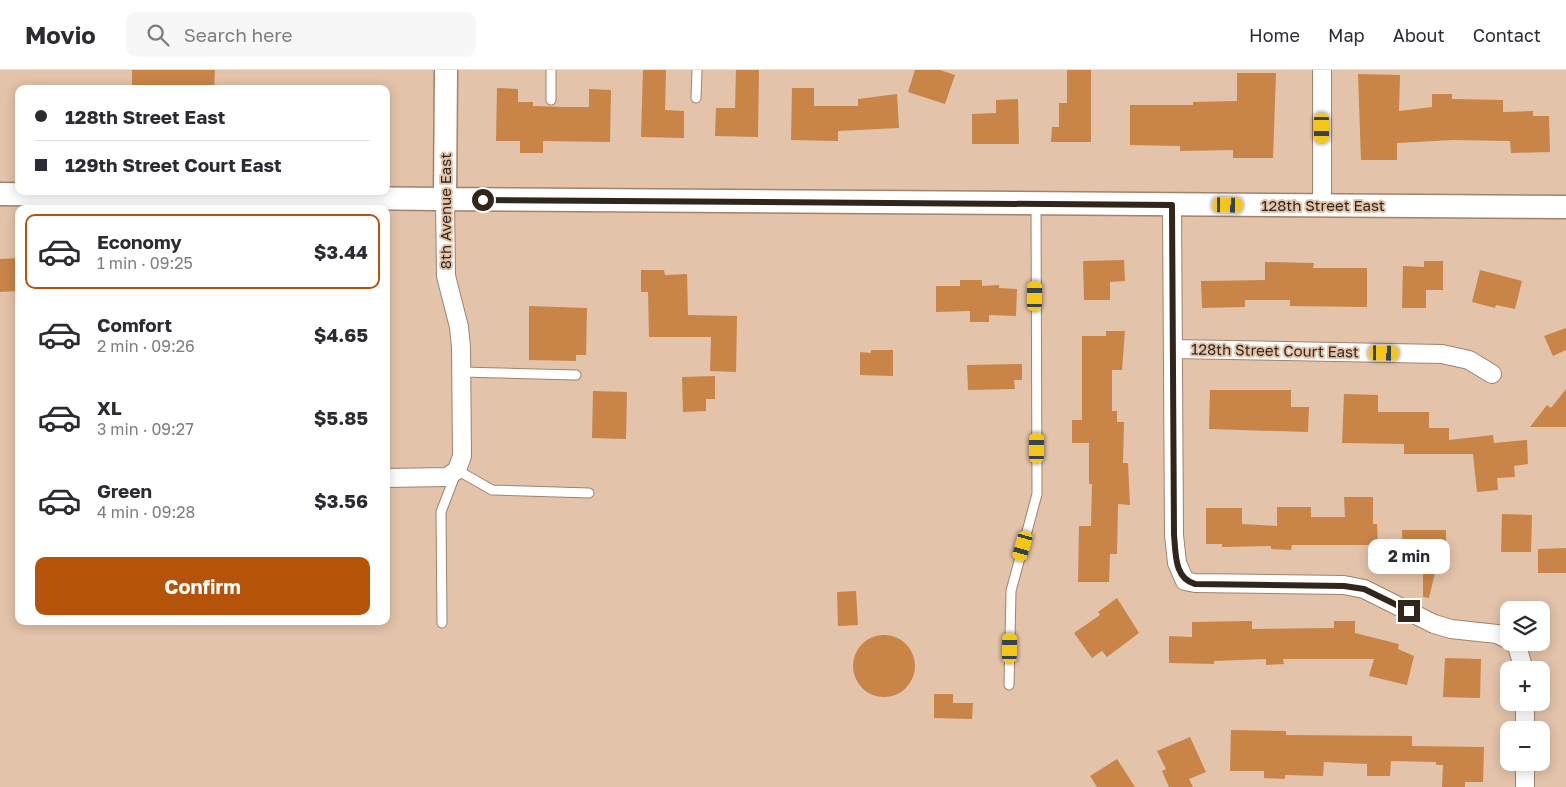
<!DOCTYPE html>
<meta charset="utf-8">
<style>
body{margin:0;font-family:"Golos Text",sans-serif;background:#f7f7f7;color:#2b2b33;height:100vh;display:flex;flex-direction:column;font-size:19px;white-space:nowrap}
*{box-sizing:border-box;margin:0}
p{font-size:16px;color:#7c7c81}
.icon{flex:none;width:28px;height:28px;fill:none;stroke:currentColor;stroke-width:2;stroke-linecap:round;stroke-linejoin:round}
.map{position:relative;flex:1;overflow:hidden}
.panel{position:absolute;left:15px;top:135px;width:375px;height:420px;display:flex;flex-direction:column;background:#fff;border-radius:10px;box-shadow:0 2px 12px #0003}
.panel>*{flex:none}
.guide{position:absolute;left:15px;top:15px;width:375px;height:110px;border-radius:10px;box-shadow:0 2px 12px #0003;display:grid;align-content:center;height:110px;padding:0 20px;background:#fff}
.tools{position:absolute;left:1500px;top:531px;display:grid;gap:10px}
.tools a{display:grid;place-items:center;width:50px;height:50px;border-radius:10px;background:#fff;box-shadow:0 2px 12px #0003;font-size:25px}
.end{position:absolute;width:22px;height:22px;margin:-11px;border:6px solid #32261c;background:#fff;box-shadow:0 0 0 2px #fff}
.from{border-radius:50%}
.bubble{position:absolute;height:35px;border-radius:10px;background:#fff;box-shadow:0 2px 12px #0003;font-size:16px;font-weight:700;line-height:35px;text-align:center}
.car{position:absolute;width:15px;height:30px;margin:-15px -8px;border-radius:6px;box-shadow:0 0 4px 1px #0007;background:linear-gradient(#f5c518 24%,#345 0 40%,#f5c518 0 76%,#345 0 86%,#f5c518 0)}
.guide b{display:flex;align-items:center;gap:18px;height:48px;font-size:19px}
.guide b+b{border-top:1px solid #e1e1e2}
.guide i{width:12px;height:12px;background:#2b2b33}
ul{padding:9px 0 0;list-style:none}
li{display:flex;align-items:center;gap:15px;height:75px;margin:0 10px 8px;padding:0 10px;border:2px solid transparent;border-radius:10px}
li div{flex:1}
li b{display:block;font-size:19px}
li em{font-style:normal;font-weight:700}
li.selected{border-color:#b45309}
li>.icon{width:45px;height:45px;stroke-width:1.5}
.cta{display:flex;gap:10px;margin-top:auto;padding:10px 20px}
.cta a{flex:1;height:58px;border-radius:10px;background:#b45309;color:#fff;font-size:20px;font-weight:700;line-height:58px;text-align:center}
header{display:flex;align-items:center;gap:30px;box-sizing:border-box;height:70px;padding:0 25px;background:#fff;border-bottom:1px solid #e1e1e2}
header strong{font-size:24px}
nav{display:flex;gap:28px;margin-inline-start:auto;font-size:18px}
.search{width:350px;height:45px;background:#f7f7f7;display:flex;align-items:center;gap:12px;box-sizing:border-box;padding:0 18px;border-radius:10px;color:#7c7c81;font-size:19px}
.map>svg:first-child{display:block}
.building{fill:#c98448}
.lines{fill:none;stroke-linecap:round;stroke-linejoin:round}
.service-casing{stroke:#a1826b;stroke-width:11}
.minor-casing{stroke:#a1826b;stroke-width:20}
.tertiary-casing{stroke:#a1826b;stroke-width:25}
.service{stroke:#fff;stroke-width:9}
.minor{stroke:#fff;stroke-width:18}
.tertiary{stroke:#fff;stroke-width:22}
.route{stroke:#32261c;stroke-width:6}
.labels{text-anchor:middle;stroke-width:4;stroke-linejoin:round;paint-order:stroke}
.street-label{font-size:15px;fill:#32261c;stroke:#e3c3a9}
</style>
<header>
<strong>Movio</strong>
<div class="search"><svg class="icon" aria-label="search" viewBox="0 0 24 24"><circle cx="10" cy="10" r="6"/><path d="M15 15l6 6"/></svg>Search here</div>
<nav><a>Home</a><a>Map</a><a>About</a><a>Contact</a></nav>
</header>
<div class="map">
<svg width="1566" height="717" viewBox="0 0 1566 717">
<rect width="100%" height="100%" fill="#e3c3a9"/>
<path class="building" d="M132,0h83l-1,19h-82z
M643,0h23l-1,40 19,1v27l-43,-1z
M736,0h23l-1,67 -43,-1 1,-28h19z
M915,0h25l15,5 -10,29 -37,-12z
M1067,0h24v72h-40l1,-15h7v-24h8z
M1237,3h39l-3,85h-40v-8l-53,1v-5l-50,-1v-40h63v-3l44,-1z
M1358,4l42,1 -1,36 33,-4v-13h20v5l51,1v12l30,-1v5h16l1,36 -39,1 -1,-12 -57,-1 -56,3v17h-36z
M497,18l21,1v13h15v4l31,1h25v-18l22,1 -1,52 -67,-1v12h-23v-12h-24z
M792,18h22v18h44v-7l39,-5 2,34 -61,3v10l-47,-1z
M1018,29l1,45h-47v-30l24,-1v-13z
M19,188v33l-19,1v-33z
M1124,190l1,21 -15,1v18h-26l-1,-39z
M1424,191h19v29h-17v18h-24l1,-42 21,1z
M1265,192l49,1 -1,5h54v39l-77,-1v-6h-45v7l-43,1 -1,-27 64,-1z
M641,200h23l1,5 22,-1 1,41 49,1 -1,56 -26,-1 1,-34h-62l-1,-45h-7z
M1480,200l42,11 -7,28 -19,-4 -1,3 -23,-6z
M960,210h22v6l17,-1v3l18,1 -1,27 -27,-1v7h-19v-11l-34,1v-26h24z
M529,236l58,2 -1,47h-10v6l-47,-1z
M1566,258v22l-13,6 -9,-20z
M1106,261h19l-3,39h-10v41h5v11h7l-1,41h5l2,42 -12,-1 -1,50h-7l-1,28h-31l1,-56h12l1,-42h-3v-41h-17v-23h10v-84h24z
M871,280h22v26l-33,-1v-23l11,1z
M1022,294v16h-8l1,9 -47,1 -1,-25z
M715,306v23h-9v12l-23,1 -1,-35z
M1566,319v38h-36l17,-22 4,3z
M1210,320h81v17h18l-1,25 -99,-3z
M593,321l34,1 -1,47 -34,-1z
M1344,324l34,1v17h51v16h20v12l44,-5 1,8 33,-3 1,24 -14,2 1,11 -18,1 1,12 -21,2 -4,-38h-69v-10l-62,-1z
M1344,427h29v27h4l1,21h-86l-1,5 -20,-1v-3l-49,1v-3h-16v-36h36v16l35,2v-19h34v10h34z
M1502,444l30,1 -1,37h-30z
M1402,460h44v22l-6,-1 -11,47 -6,-1v-35l-20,1z
M1566,478v25h-28v-24z
M856,521l2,34 -20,1 -1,-34z
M1117,528l22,35 -32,24 -5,-6 -10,7 -18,-25 26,-18 -2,-3z
M1252,551v8l82,-1v-7h21v12l44,11 -1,5 16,7 -7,29 -38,-9 5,-17h-91l1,5 -18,1v-6l-52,2v3l-45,-1v-27l23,1v-15z
M853 596a31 31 0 1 1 62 0a31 31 0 1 1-62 0Z
M1445,588l36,1 -1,39 -37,-1z
M934,624h19v9h20l-1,16 -38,-1z
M1231,660l55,1v4l126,1v10l72,1 -1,35h-18v5h-23l1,-22h-7v-3l-45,-1 -1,15h-23v-12l-43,-2 -1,14 -38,-1v4l-21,-1v-7h-34z
M1190,667l16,35 -17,7 4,8h-24l-7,-16 4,-2 -9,-18z
M1117,689l18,28h-38l-7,-11z"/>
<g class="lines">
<g class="service-casing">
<path id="service" d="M696,28l1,-28
M551,30v-30
M461,302l115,3
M442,553l-1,-111 16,-42 35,20 97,3
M1009,615l2,-94 26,-97 -1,-290"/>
</g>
<g class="minor-casing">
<path id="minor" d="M1172,135l2,330 3,28 8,18 10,2 149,2 20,4 70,35 17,5 46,5 12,6
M1322,136v-136
M1174,279l268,5 27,6 23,14
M386,408l61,-1 10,-7 5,-14 -1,-109 -2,-20 -13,-51 -1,-77
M1512,572l5,4 7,24
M1525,660v-28
M1525,717v-25"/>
</g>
<g class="tertiary-casing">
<path id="tertiary" d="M0,124l438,5 1128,8
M445,129l1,-129"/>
</g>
<use href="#service" class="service"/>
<use href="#minor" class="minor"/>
<use href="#tertiary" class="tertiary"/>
</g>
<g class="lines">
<path class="route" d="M483,130l689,5 2,330c2,19 0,43 21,49l149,2 20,3 45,22"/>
</g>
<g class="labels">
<g class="street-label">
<text x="1323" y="141">128th Street East</text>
<text transform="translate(446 141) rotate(-90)" y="5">8th Avenue East</text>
<text transform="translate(1275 281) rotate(1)" y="5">128th Street Court East</text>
</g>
</g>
</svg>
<div class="tools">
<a><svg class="icon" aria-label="layers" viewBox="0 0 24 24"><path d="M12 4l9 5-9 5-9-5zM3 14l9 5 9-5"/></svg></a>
<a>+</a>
<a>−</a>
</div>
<i class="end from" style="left:483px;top:130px"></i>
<i class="end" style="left:1409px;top:541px"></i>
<div class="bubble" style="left:1368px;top:469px;width:82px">2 min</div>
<i class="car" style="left:1322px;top:58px;rotate:180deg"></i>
<i class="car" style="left:1228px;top:135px;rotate:91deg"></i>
<i class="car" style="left:1035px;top:226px;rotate:1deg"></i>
<i class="car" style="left:1384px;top:283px;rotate:91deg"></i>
<i class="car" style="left:1037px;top:378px;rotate:0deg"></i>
<i class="car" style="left:1023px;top:476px;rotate:196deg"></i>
<i class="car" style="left:1010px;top:578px;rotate:1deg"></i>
<div class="guide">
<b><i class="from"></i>128th Street East</b>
<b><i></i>129th Street Court East</b>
</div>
<section class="panel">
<ul>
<li class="selected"><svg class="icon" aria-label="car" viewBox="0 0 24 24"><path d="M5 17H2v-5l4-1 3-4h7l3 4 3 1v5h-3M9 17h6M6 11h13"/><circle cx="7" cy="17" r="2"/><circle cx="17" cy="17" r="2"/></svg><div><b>Economy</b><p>1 min · 09:25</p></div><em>$3.44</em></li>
<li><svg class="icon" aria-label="car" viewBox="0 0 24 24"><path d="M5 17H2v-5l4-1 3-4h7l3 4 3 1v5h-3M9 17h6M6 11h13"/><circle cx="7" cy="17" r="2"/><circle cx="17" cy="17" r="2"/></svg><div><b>Comfort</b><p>2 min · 09:26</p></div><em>$4.65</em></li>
<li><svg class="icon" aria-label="car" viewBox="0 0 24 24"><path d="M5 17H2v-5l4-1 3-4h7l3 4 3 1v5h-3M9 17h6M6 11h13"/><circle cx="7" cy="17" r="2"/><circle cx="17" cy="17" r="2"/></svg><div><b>XL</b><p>3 min · 09:27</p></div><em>$5.85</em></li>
<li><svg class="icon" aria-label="car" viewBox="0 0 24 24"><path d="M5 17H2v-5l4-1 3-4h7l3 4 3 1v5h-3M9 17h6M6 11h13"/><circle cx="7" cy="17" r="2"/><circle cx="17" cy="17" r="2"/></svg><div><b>Green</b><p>4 min · 09:28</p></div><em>$3.56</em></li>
</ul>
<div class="cta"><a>Confirm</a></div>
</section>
</div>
